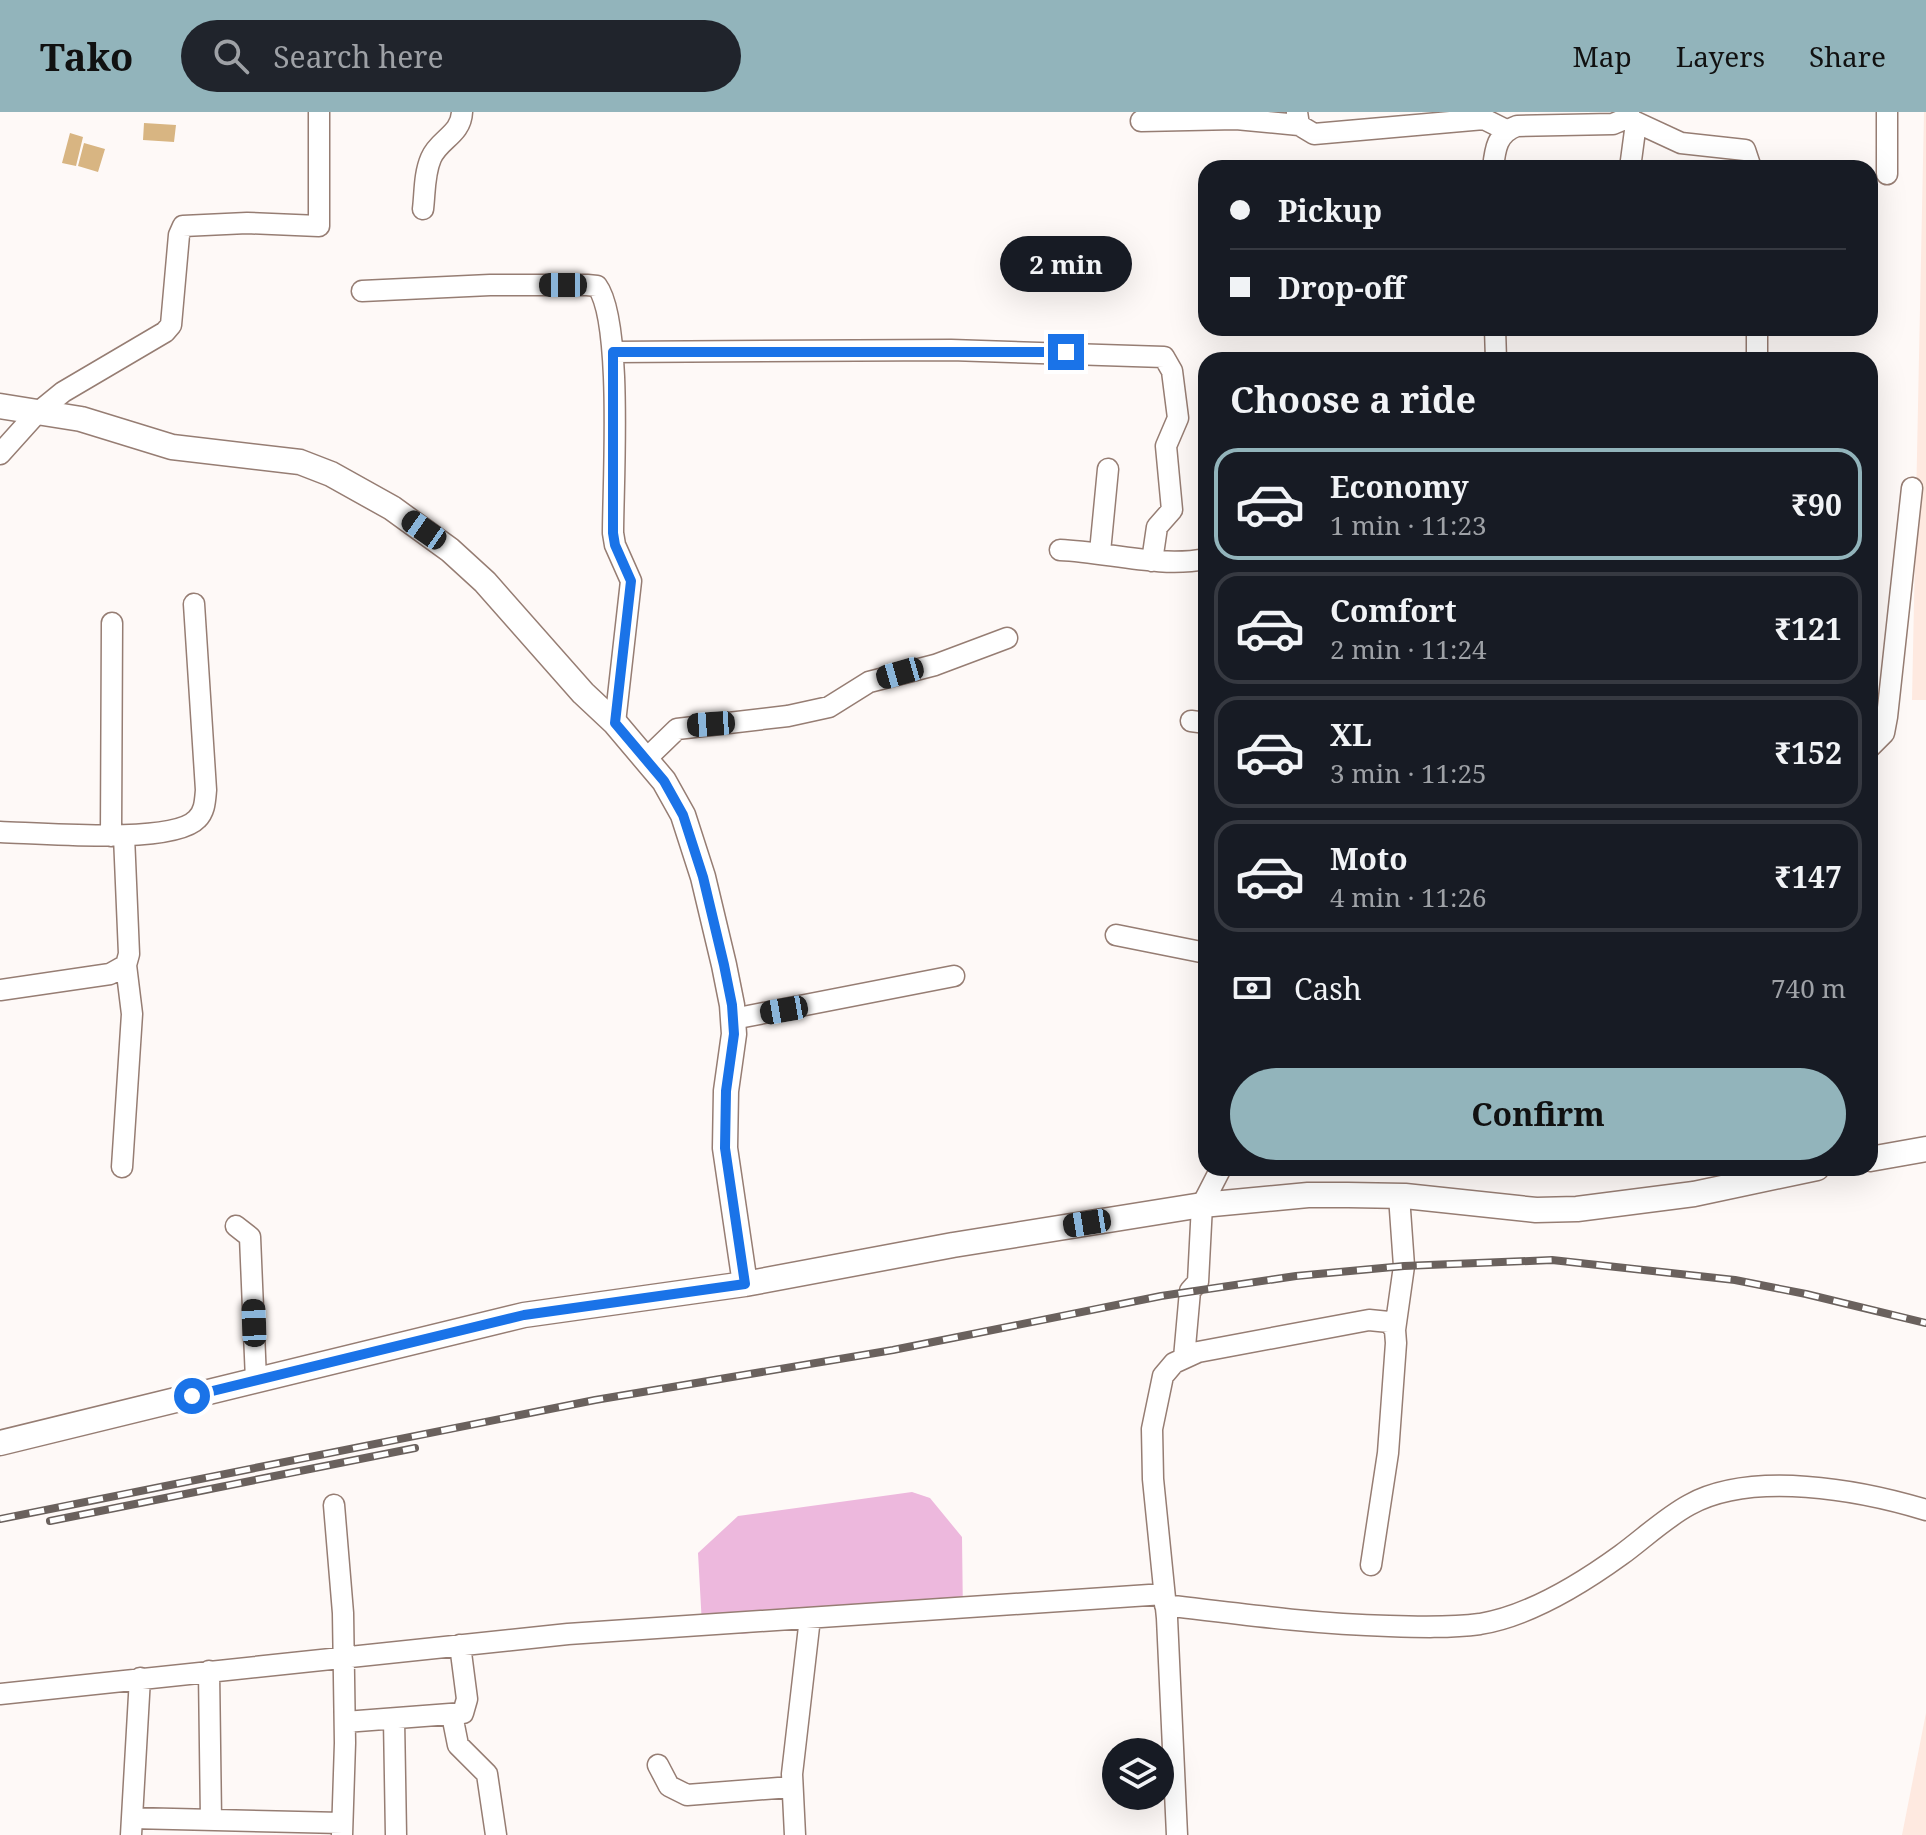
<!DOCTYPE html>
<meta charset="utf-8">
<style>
body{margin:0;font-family:"Noto Serif",serif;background:#20242c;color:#f1f3f6;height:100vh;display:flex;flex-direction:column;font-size:30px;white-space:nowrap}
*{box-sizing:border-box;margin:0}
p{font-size:26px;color:#9ea1a6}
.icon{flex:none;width:44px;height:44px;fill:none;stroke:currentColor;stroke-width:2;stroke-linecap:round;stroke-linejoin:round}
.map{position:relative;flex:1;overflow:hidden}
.panel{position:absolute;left:1198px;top:240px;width:680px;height:824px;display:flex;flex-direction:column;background:#171b24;border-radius:24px;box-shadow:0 8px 32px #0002}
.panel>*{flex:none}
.banner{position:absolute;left:1198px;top:48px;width:680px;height:176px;border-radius:24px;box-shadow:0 8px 32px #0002;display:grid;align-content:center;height:176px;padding:0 32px;background:#171b24}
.controls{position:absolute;left:1102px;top:1626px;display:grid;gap:16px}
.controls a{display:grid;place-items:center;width:72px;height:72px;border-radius:50%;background:#171b24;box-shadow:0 8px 32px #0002;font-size:40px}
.end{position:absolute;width:36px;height:36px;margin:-18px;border:10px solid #1a73e8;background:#fff;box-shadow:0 0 0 4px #fff}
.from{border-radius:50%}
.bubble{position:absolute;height:56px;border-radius:28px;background:#171b24;box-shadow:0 8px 32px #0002;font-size:26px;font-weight:700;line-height:56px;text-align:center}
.car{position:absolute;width:24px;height:48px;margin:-24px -12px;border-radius:10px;box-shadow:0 0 6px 2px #0007;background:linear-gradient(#222 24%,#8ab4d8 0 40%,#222 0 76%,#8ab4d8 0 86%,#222 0)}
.banner b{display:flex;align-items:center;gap:28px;height:76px;font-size:30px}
.banner b+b{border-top:2px solid #363941}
.banner i{width:20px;height:20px;background:#f1f3f6}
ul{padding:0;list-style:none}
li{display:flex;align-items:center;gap:24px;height:112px;margin:0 16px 12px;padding:0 16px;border:4px solid #363941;border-radius:24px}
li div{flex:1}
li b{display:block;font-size:30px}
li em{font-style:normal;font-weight:700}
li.on{border-color:#92b4bb}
li>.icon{width:72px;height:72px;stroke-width:1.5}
h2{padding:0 32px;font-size:36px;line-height:96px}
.pay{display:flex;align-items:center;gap:20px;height:88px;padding:0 32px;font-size:30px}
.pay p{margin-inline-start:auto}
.button{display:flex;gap:16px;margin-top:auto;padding:16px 32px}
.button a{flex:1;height:92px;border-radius:48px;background:#92b4bb;color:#111;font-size:32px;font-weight:700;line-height:92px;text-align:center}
header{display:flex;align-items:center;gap:48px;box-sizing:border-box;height:112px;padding:0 40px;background:#92b4bb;color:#111}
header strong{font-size:38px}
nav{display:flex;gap:44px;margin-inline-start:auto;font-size:28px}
.search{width:560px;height:72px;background:#20242c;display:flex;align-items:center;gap:20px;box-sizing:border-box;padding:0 28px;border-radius:44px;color:#9ea1a6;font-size:30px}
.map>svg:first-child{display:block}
.built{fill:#fee9e0}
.water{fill:#edb8dd}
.building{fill:#d8b582}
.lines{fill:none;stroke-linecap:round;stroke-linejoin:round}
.minor-casing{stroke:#967d73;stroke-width:23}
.tertiary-casing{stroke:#967d73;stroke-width:27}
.minor{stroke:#fff;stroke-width:20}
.tertiary{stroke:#fff;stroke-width:24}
.rail-casing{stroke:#6a615d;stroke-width:8}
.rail{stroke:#fff;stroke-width:5;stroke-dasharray:15;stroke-linecap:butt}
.route{stroke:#1a73e8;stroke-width:10}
</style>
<header>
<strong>Tako</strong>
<div class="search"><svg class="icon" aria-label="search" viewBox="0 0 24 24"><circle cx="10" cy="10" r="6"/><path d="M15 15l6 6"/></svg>Search here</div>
<nav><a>Map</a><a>Layers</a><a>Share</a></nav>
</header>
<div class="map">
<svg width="1926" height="1723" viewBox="0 0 1926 1723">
<rect width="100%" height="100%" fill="#fef9f7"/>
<path class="built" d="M1924,0h2v588h-14z
M1926,1601v122h-24z"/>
<path class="water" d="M912,1380l18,6 32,39 1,82 -111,1 -110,14 -40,-9 -4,-72 40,-37z"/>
<path class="building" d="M144,11l32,2 -2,17 -31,-2z
M70,21l13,4 -7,29 -14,-3z
M84,31l21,6 -7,23 -20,-6z"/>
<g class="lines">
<g class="minor-casing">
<path id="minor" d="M1297,0l2,13 15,9 170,-15 22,11
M1627,6l54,25 64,7 6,18
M1141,9l95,-2 63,6
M1493,56c2,-19 4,-35 24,-42l96,-2 14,-6 2,-6
M1630,56l6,-45
M1887,62v-62
M423,97c2,-16 1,-35 8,-51 8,-19 30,-23 31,-46
M362,179l128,-6h97l10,1c26,35 16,197 16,247l2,12 16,36 -16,142
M1495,216l1,32
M613,240l338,-2 213,7 8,14 6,47 -12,28 6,64 -15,17 -5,34
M1757,248v-32
M0,342l36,-40 27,-22 102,-60 6,-7 8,-90 4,-9 64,-3 72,3v-114
M1060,438c48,2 98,18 146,9
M1100,440l8,-83
M1191,609l15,2
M1870,635l14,-14 3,-16 25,-229
M646,647l31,-30 111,-13 41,-9 40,-25 66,-17 72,-27
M0,720c38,1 173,13 197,-13 8,-8 8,-18 9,-29l-12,-186
M111,724l1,-213
M1116,823l90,18
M0,878l110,-16 16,-9 3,-11 -5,-118
M733,907l221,-43
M122,1055l10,-153 -6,-49
M236,1114l14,11 6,143
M1395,1218l9,-64 -5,-70
M1184,1246l6,-67 8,-9 4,-77 19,-37
M334,1393l9,108 2,130 -3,92
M1165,1493c75,9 148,19 224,21 29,1 61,2 91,-2 49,-8 101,-40 141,-69 22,-16 44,-37 68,-50 63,-35 171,-15 237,5
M209,1559l2,149
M0,1582l568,-60 596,-40
M452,1603l6,30 29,29 9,61
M394,1607l2,116
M345,1610l118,-9 4,-14 -7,-54
M658,1653l11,21 18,9 104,-8
M132,1706l210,5
M131,1723l9,-157
M795,1723l-3,-61 18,-156
M1177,1723l-10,-217 -14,-139 -1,-50 11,-53 11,-13 24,-11 171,-32 20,2 6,8 1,13 -8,110 -17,112"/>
</g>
<g class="tertiary-casing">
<path id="tertiary" d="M0,294l81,13 91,28 128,15 31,12 61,34 58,42 35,32 98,111 32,30 49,58 19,34 20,62 21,88 8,40 2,29 -8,57 -1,57 20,136
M1870,1047l56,-10
M0,1331l524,-128 221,-31 208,-39 249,-40 106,-10h40l57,1 131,14 41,-1 117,-15 123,-26"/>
</g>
<use href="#minor" class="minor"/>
<use href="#tertiary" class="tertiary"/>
<g class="rail-casing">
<path id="rail" d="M0,1407l595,-119 298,-50 268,-54 135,-20 108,-10 148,-6 183,20 71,14 120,29
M50,1409l365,-73"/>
</g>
<use href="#rail" class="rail"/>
</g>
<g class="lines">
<path class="route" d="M192,1284l332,-81 221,-31 -20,-136 1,-57 8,-57 -2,-29 -8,-40 -21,-88 -20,-62 -19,-34 -49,-58 16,-142 -16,-36 -2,-12v-181h453"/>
</g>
</svg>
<div class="controls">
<a><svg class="icon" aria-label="layers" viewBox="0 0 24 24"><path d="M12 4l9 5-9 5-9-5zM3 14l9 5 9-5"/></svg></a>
</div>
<i class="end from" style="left:192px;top:1284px"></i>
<i class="end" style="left:1066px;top:240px"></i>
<div class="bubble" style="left:1000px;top:124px;width:132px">2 min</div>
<i class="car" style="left:563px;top:173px;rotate:270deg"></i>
<i class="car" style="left:424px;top:418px;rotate:305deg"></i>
<i class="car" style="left:900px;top:561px;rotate:254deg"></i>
<i class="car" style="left:711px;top:612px;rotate:266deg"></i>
<i class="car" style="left:784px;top:898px;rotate:260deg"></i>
<i class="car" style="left:1087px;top:1111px;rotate:261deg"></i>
<i class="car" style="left:254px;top:1211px;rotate:358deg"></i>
<div class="banner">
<b><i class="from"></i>Pickup</b>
<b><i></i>Drop-off</b>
</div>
<section class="panel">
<h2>Choose a ride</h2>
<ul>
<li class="on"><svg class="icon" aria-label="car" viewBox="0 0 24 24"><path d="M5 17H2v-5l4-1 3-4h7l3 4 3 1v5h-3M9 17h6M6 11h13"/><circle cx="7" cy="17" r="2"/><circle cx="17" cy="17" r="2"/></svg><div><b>Economy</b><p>1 min · 11:23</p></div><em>₹90</em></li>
<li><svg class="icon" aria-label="car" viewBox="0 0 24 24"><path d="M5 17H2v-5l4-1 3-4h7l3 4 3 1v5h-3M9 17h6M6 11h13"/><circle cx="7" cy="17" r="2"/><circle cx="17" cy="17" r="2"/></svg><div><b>Comfort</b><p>2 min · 11:24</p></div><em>₹121</em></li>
<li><svg class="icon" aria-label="car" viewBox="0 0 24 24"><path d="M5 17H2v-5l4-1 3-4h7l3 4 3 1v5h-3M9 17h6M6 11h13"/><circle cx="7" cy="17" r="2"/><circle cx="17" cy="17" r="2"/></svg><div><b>XL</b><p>3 min · 11:25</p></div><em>₹152</em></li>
<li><svg class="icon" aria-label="car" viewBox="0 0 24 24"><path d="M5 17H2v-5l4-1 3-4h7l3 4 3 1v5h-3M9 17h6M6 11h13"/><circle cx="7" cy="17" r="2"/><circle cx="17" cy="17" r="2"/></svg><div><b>Moto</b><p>4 min · 11:26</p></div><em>₹147</em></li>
</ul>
<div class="pay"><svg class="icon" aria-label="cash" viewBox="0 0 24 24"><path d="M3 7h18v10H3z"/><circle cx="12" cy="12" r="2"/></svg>Cash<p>740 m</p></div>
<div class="button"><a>Confirm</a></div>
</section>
</div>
